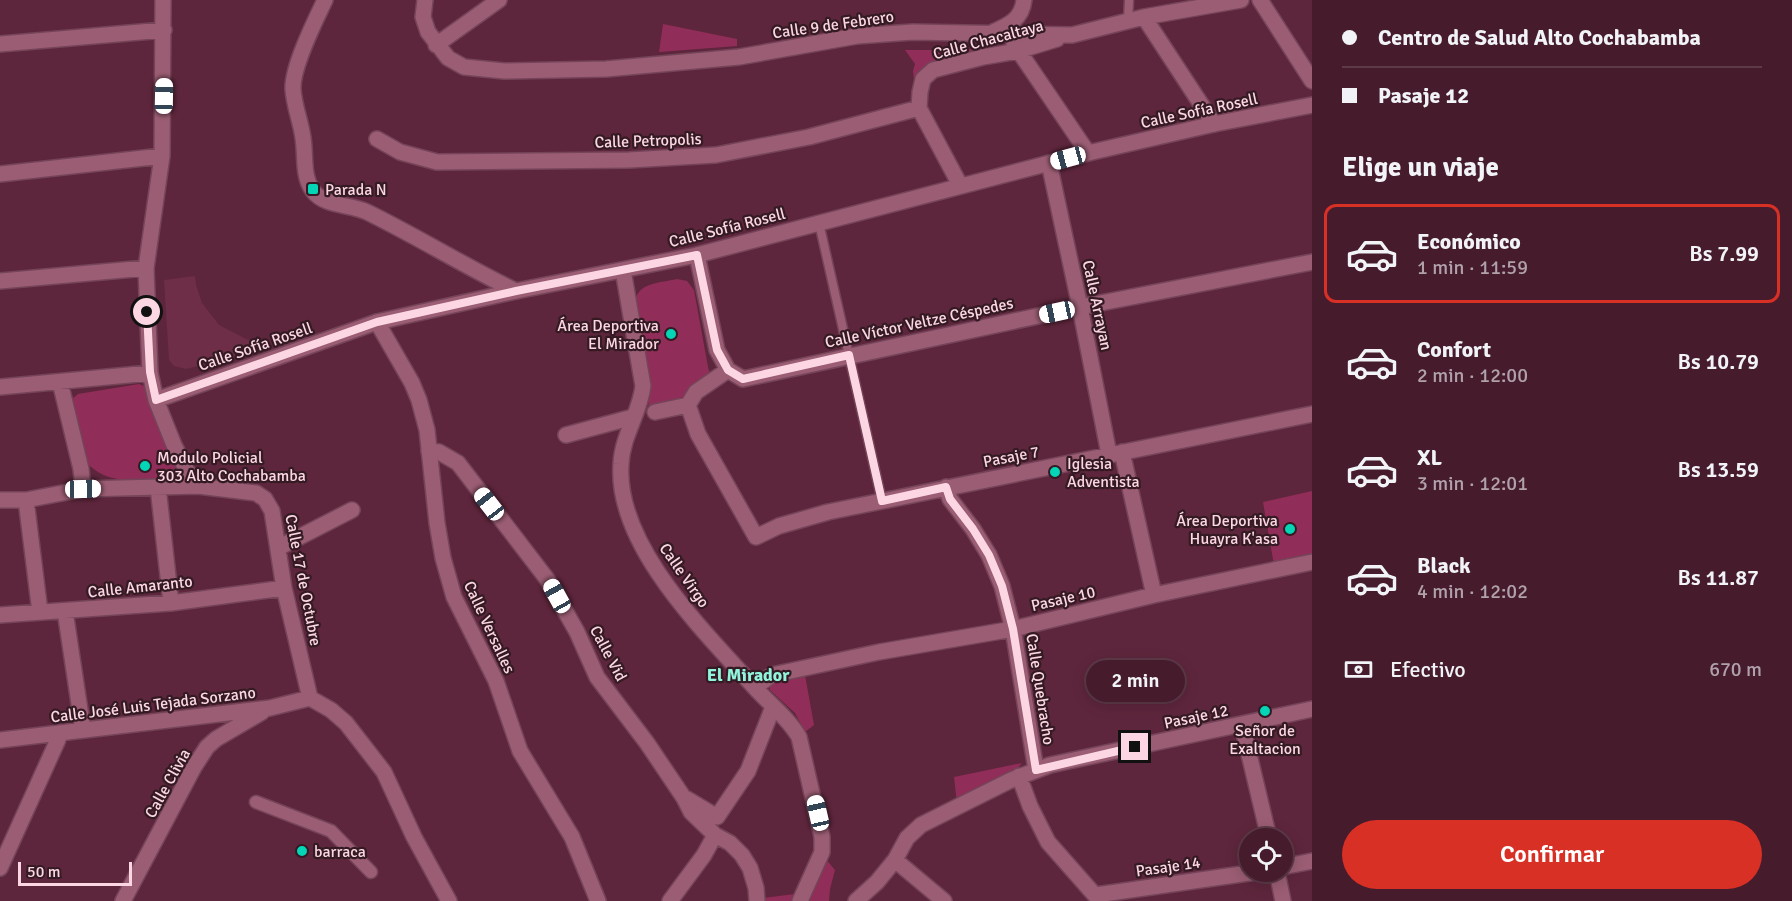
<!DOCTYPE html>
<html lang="es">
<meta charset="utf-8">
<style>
body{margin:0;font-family:Signika,sans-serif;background:#4d2535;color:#f1f3f6;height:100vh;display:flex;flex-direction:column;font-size:22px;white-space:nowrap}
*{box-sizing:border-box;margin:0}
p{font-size:20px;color:#b0a1aa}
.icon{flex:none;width:33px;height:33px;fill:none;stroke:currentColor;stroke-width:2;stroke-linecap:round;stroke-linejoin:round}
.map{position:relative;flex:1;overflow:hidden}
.side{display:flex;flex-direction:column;background:#461c2d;width:480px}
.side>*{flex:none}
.guide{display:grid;align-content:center;height:132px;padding:0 30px;background:#461c2d}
.tools{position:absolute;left:1239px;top:828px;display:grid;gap:12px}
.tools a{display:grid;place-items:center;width:54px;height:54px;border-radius:50%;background:#461c2d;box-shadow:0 3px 15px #0003,0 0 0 2px #5e3a49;font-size:30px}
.scale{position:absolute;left:18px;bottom:15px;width:114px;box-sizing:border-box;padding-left:6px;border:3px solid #fcd7e3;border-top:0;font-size:16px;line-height:21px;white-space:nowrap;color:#fcd7e3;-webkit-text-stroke:4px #331a23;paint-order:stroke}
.end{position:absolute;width:27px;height:27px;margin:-14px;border:8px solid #fcd7e3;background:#111;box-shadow:0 0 0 3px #111}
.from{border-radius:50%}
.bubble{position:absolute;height:42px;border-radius:21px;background:#461c2d;box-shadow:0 3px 15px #0003,0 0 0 2px #5e3a49;font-size:20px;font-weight:600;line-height:42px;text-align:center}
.car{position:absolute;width:18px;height:36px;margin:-18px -9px;border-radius:8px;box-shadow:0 0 4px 2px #0007;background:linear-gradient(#fff 24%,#345 0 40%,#fff 0 76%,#345 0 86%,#fff 0)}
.guide b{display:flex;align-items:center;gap:21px;height:57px;font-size:22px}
.guide b+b{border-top:2px solid #5e3a49}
.guide i{width:15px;height:15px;background:#f1f3f6}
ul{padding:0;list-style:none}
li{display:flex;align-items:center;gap:18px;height:99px;margin:0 12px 9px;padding:0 18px;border:3px solid transparent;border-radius:12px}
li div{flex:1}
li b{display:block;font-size:22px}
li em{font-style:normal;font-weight:600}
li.active{border-color:#d93025}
li>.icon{width:54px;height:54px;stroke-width:1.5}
h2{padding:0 30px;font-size:27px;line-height:72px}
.pay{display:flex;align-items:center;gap:15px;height:66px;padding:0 30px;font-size:22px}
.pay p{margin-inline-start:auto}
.cta{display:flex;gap:12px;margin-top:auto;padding:12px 30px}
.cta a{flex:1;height:69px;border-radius:36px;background:#d93025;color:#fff;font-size:24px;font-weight:600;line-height:69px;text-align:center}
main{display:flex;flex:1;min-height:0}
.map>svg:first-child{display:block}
.built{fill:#6e2e48}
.green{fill:#912d59}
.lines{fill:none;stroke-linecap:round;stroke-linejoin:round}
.service-casing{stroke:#754459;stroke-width:11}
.pedestrian-casing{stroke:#754459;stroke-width:15}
.minor-casing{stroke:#754459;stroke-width:18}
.tertiary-casing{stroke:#754459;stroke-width:18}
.service{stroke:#9b5d73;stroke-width:8}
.pedestrian{stroke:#9b5d73;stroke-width:12}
.minor{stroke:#9b5d73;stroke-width:15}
.tertiary{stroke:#9b5d73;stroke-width:15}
.route{stroke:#fcd7e3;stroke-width:8}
.poi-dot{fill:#03d5b6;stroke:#331a23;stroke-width:2}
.labels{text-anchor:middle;stroke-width:4.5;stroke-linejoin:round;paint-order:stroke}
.street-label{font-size:16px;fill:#fcd7e3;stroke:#331a23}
.poi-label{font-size:16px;fill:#fcd7e3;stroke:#331a23;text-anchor:start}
.neighbourhood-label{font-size:18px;font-weight:bold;fill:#91f5dd;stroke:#331a23}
</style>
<main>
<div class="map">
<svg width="1312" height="901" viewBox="0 0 1312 901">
<rect width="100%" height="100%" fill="#5e263c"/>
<path class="built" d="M195,276l1,9 6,18 17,22 27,14 13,3 3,8 -76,19 -12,-3 -5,-6 -5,-80z"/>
<path class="green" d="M663,24l74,15v7l-78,6z
M1006,46l-49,11 -42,32 -2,-18 2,-7 -10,-14h49z
M677,279l10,2 7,9 14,77 2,7 -35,29 -27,6 2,-23 -15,-85c4,-19 25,-18 42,-22z
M139,384l7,3 13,42 16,35v11l-8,5c-30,0 -60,6 -82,-19l-14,-61 7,-6z
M1312,491v65l-38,9 -11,-63z
M805,675l9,50 -9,7 -10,-19 -25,-23 -1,-7z
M1022,763l-8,10 -57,31 -3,-27z
M825,858l10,12 -5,19 -1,12h-23z
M795,894l-3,7h-29v-3z"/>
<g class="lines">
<g class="service-casing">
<path id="service" d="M1128,21l1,-21
M819,223l63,278"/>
</g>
<g class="pedestrian-casing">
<path id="pedestrian" d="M256,802l75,29 40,41"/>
</g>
<g class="minor-casing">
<path id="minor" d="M163,0l-1,156 -16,112 4,105 6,27 18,45 13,26 11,15
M325,0c-10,21 -33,67 -32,89 1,17 8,33 10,49 3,18 -1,38 10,53 12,16 38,13 54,21 51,25 99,55 149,79
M425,0l-2,17 5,15 20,26 16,9 40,4 102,-2 133,-12 118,-21 56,-4 159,3 72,-18 97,-17
M1260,0l52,81
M1144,17l70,107
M993,32c16,-7 29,-13 31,-32
M0,44l164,-14
M1014,44l74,109
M436,45l63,-45
M377,139l23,13 37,10 192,-2 87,-5 93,-18 110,-29
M1049,163l31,144 29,147
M0,174l162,-18
M960,185l-41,-77 1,-16 3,-13 10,-9 50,-13 35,-6 39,-12
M697,255l20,95 11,20 15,9 337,-72 232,-45
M0,281l146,-13
M60,382l21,87 2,20
M0,387l150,-14
M156,400l221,-78
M688,405l10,29 58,103 23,-11 49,-14 484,-98
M655,412l33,-7 8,-13 32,-22
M566,435l67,-18
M429,451l10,1 19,11 89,116 30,53 20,45 50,66 37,55 7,14 24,23 15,8 12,12 8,13 6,20 1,13
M1122,452l32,143
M158,487l13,116
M946,487l4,12 23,30 16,26 13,31 11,43 23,141
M0,500h26l57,-11 115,-3 58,7 9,6 7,12 12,77 26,110 21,12 15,13 38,49 30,65 35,64
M26,500l14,112
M278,548l74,-38
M65,611l18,119
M0,615l171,-12 113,-15
M755,687l17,-12 107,-23 134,-23 141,-34 158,-33
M1242,725l27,113
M0,740l270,-32 40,-10
M1019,776l11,30 18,36 52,59
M687,799l30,18 31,-46 25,-64
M895,860l49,41
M1282,867l30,-6
M0,868l61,-135
M1277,872l6,29
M1096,895l160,-23
M123,901l71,-134 13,-20 9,-8 46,-27
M670,901l34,-46 11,-20
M856,901l21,-19 18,-22 12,-22 14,-13 90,-45 39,-15 262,-56"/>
</g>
<g class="tertiary-casing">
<path id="tertiary" d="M623,270l20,116c-3,27 -21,50 -22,78 -6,82 85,169 136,226 14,15 32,29 42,47l23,100v15l-22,49
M598,901l-26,-64 -52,-86 -24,-70 -42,-84 -11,-39 -6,-35 -10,-93 -8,-30 -7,-17 -35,-61 139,-31 181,-36 391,-102 126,-29 98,-19"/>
</g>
<use href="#service" class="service"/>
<use href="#pedestrian" class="pedestrian"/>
<use href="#minor" class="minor"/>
<use href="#tertiary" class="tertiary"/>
</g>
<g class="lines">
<path class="route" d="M147,312l3,60 6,28 221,-78 139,-31 181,-36 20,95 11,20 15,9 106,-24 33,146 64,-14 4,12 23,30 16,26 13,31 11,43 23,141 99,-23"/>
</g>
<g class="poi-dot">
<rect x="307" y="183" width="12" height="12" rx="3"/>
<circle cx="671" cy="334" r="6"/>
<circle cx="145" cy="466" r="6"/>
<circle cx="1055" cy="472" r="6"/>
<circle cx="1290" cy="529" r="6"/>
<circle cx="1265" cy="711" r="6"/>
<circle cx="302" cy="851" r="6"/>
</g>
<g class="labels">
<g class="street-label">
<text transform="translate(833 24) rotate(-8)" y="6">Calle 9 de Febrero</text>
<text transform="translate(988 39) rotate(-15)" y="6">Calle Chacaltaya</text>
<text transform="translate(1199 110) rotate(-12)" y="6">Calle Sofía Rosell</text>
<text transform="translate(648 140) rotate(-2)" y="6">Calle Petropolis</text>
<text transform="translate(727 227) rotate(-14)" y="6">Calle Sofía Rosell</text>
<text transform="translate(1098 305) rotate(78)" y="6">Calle Arrayan</text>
<text transform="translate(919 322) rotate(-12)" y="6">Calle Víctor Veltze Céspedes</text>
<text transform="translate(255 346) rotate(-19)" y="6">Calle Sofía Rosell</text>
<text transform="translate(1011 456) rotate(-11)" y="6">Pasaje 7</text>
<text transform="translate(685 575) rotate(55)" y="6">Calle Virgo</text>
<text transform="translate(304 580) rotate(79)" y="6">Calle 17 de Octubre</text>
<text transform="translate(140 586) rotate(-6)" y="6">Calle Amaranto</text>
<text transform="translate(1063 598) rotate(-13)" y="6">Pasaje 10</text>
<text transform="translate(490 627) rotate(65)" y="6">Calle Versalles</text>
<text transform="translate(609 653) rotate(62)" y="6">Calle Vid</text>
<text transform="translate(1041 689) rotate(81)" y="6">Calle Quebracho</text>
<text transform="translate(153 704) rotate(-7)" y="6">Calle José Luis Tejada Sorzano</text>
<text transform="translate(1196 716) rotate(-12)" y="6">Pasaje 12</text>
<text transform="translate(167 783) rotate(-61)" y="6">Calle Clivia</text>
<text transform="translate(1168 866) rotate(-8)" y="6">Pasaje 14</text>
</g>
<g class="poi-label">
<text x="325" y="195">Parada N</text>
<text x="659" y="331" text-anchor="end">Área Deportiva<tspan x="659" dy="18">El Mirador</tspan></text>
<text x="157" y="463">Modulo Policial<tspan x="157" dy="18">303 Alto Cochabamba</tspan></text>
<text x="1067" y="469">Iglesia<tspan x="1067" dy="18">Adventista</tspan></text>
<text x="1278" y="526" text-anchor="end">Área Deportiva<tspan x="1278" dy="18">Huayra K'asa</tspan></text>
<text x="1265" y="736" text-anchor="middle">Señor de<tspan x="1265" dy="18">Exaltacion</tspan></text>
<text x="314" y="857">barraca</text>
</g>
<g class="neighbourhood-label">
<text x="748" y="681">El Mirador</text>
</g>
</g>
</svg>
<div class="tools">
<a><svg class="icon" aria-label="locate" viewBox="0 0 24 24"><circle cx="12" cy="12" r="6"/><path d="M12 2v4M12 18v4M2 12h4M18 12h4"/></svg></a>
</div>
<div class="scale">50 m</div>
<i class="end from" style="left:147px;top:312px"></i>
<i class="end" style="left:1135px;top:747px"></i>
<div class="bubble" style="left:1086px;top:660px;width:99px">2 min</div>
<i class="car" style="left:164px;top:96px;rotate:1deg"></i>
<i class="car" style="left:1068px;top:158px;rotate:255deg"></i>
<i class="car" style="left:1057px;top:312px;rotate:258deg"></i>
<i class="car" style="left:83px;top:489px;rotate:89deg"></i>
<i class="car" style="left:489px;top:504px;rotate:322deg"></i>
<i class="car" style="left:557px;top:596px;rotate:331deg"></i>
<i class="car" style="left:818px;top:813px;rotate:347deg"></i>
</div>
<section class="side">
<div class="guide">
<b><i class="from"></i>Centro de Salud Alto Cochabamba</b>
<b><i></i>Pasaje 12</b>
</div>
<h2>Elige un viaje</h2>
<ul>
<li class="active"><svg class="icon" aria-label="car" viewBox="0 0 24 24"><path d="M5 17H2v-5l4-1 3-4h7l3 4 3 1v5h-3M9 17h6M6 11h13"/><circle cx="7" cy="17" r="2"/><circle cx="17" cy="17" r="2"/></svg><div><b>Económico</b><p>1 min · 11:59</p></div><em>Bs 7.99</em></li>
<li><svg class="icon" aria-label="car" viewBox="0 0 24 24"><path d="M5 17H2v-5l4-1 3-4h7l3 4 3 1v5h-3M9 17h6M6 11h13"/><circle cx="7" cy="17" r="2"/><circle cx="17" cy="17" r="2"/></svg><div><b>Confort</b><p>2 min · 12:00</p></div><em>Bs 10.79</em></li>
<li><svg class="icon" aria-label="car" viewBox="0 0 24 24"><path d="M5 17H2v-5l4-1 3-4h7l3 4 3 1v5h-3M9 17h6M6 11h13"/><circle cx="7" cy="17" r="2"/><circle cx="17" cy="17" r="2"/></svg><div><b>XL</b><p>3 min · 12:01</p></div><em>Bs 13.59</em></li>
<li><svg class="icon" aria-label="car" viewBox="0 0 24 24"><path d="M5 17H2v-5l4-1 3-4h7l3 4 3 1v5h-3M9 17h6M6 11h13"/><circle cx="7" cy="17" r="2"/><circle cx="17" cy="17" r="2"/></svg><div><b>Black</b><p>4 min · 12:02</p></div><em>Bs 11.87</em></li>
</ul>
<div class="pay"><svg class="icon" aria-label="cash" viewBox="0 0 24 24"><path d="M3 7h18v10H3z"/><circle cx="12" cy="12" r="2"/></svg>Efectivo<p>670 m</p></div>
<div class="cta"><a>Confirmar</a></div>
</section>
</main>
